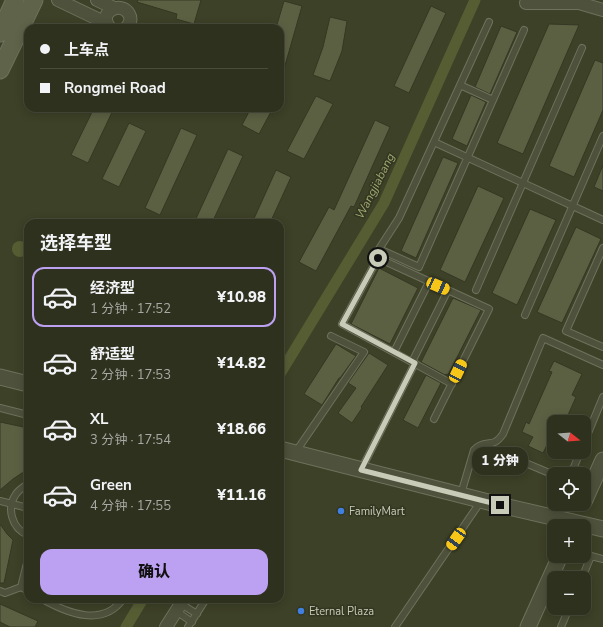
<!DOCTYPE html>
<html lang="zh">
<meta charset="utf-8">
<style>
body{margin:0;font-family:"Nunito Sans","Noto Sans SC",sans-serif;background:#363926;color:#f1f3f6;height:100vh;display:flex;flex-direction:column;font-size:15px;white-space:nowrap}
*{box-sizing:border-box;margin:0}
p{font-size:13px;color:#a7a9a4}
.icon{flex:none;width:22px;height:22px;fill:none;stroke:currentColor;stroke-width:2;stroke-linecap:round;stroke-linejoin:round}
.map{position:relative;flex:1;overflow:hidden}
.details{position:absolute;left:24px;top:219px;width:260px;height:384px;display:flex;flex-direction:column;background:#2e311d;border-radius:12px;box-shadow:0 2px 10px #0003,0 0 0 1px #494c3b}
.details>*{flex:none}
.top-card{position:absolute;left:24px;top:24px;width:260px;height:88px;border-radius:12px;box-shadow:0 2px 10px #0003,0 0 0 1px #494c3b;display:grid;align-content:center;height:88px;padding:0 16px;background:#2e311d}
.needle{width:26px;rotate:107deg}
.tools{position:absolute;left:547px;top:415px;display:grid;gap:8px}
.tools a{display:grid;place-items:center;width:44px;height:44px;border-radius:8px;background:#2e311d;box-shadow:0 2px 10px #0003,0 0 0 1px #494c3b;font-size:20px}
.end{position:absolute;width:18px;height:18px;margin:-9px;border:5px solid #c8cbb8;background:#111;box-shadow:0 0 0 2px #111}
.from{border-radius:50%}
.bubble{position:absolute;height:28px;border-radius:12px;background:#2e311d;box-shadow:0 2px 10px #0003,0 0 0 1px #494c3b;font-size:13px;font-weight:800;line-height:28px;text-align:center}
.car{position:absolute;width:12px;height:24px;margin:-12px -6px;border-radius:5px;box-shadow:0 0 3px 1px #0007;background:linear-gradient(#f5c518 24%,#345 0 40%,#f5c518 0 76%,#345 0 86%,#f5c518 0)}
.top-card b{display:flex;align-items:center;gap:14px;height:38px;font-size:15px}
.top-card b+b{border-top:1px solid #494c3b}
.top-card i{width:10px;height:10px;background:#f1f3f6}
ul{padding:0;list-style:none}
li{display:flex;align-items:center;gap:12px;height:60px;margin:0 8px 6px;padding:0 8px;border:2px solid transparent;border-radius:12px}
li div{flex:1}
li b{display:block;font-size:15px}
li em{font-style:normal;font-weight:800}
li.on{border-color:#bca0f2}
li>.icon{width:36px;height:36px;stroke-width:1.5}
h2{padding:0 16px;font-size:18px;line-height:48px}
.action{display:flex;gap:8px;margin-top:auto;padding:8px 16px}
.action a{flex:1;height:46px;border-radius:12px;background:#bca0f2;color:#111;font-size:16px;font-weight:800;line-height:46px;text-align:center}
.map>svg:first-child{display:block}
.water{fill:#575d33}
.lines{fill:none;stroke-linecap:round;stroke-linejoin:round}
.canal{stroke:#575d33;stroke-width:11}
.building{fill:#5c6043;stroke:#353822}
.service-casing{stroke:#6e715c;stroke-width:8}
.minor-casing{stroke:#6e715c;stroke-width:14}
.tertiary-casing{stroke:#6e715c;stroke-width:17}
.secondary-casing{stroke:#6e715c;stroke-width:19}
.service{stroke:#4e513b;stroke-width:6}
.minor{stroke:#4e513b;stroke-width:12}
.tertiary{stroke:#4e513b;stroke-width:15}
.secondary{stroke:#5f6349;stroke-width:17}
.route{stroke:#c8cbb8;stroke-width:5}
.shop-dot{fill:#3f7fe0;stroke:#333620;stroke-width:1.5}
.labels{text-anchor:middle;stroke-width:3;stroke-linejoin:round;paint-order:stroke}
.poi-label{font-size:11px;fill:#c8cbb8;stroke:#333620;text-anchor:start}
.water-label{font-size:12px;font-style:italic;fill:#a2a972;stroke:#333620}
</style>
<div class="map">
<svg width="603" height="627" viewBox="0 0 603 627">
<rect width="100%" height="100%" fill="#3d4127"/>
<path class="water" d="M12 249a8 8 0 1 1 16 0a8 8 0 1 1-16 0Z"/>
<g class="lines">
<path class="canal" d="M280,374l104,-171 91,-203
M126,627l17,-28"/>
</g>
<path class="building" d="M138,0h63l-7,24 -18,-5 1,-5 -40,-12z
M284,1l18,5 -20,70 -2,-1v-47h-4z
M431,6l15,7 -37,80 -15,-7z
M330,17l17,4 -5,30 -12,30 -17,-6 10,-28z
M549,24l30,1 -56,129 -26,-11z
M501,26l16,6 -27,62 -15,-7z
M595,60l8,3v47l-29,67 -25,-11z
M471,95l15,7 -19,44 -15,-7z
M316,96l17,8 -29,55 -17,-8z
M94,108h20l-26,55 -17,-8z
M251,108h22l-14,26 -17,-9z
M375,120l15,7 -36,80 -3,-1 -35,65 -17,-9 30,-55 5,3z
M129,123l17,8 -27,56 -17,-8z
M181,128l16,7 -37,80 -15,-7z
M228,149l15,7 -31,67h-18z
M443,157l15,6 -42,95 -15,-7z
M603,165v26l-9,-4z
M276,170l15,7 -21,46h-18z
M478,186l26,12 -39,84 -25,-12z
M530,209l26,11 -39,85 -25,-12z
M576,227l25,12 -39,84 -25,-11z
M379,268l39,20 -28,56 -39,-20z
M453,298l28,12 -33,65 -2,-1 -1,1 -24,-13z
M336,344l20,12 -16,22h-1l-17,27 -18,-11z
M369,353l19,12 -27,42 1,1 -10,15 -14,-10 18,-25 -8,-5z
M554,361l28,13 -10,21 4,2 -8,18 14,7h-28v16l-3,6 -3,-1 -5,10 -15,-7 5,-9 -11,-5 4,-10 3,2 23,-52 -3,-1z
M426,375l15,8 -23,45 -15,-8z
M0,422l28,6v43l-6,2 -9,6 -13,11z
M0,524l7,10 6,6 -9,43h-4z
M0,604l38,17 -3,6h-25l-10,-5z"/>
<g class="lines">
<g class="service-casing">
<path id="service" d="M489,22l-90,196 -20,31 40,18 105,-237
M460,85l33,15
M434,142l169,78
M603,248l-37,83 37,16
M476,290l106,-242
M525,315l78,-179
M394,352l35,-70
M412,362l36,-72
M0,408l28,7
M434,419l55,-110 -111,-51 -36,66 110,60
M584,443l19,-46
M483,445l71,30
M295,453l69,-101 -33,-16
M361,470l54,-107
M568,474l6,-7 6,-15
M28,484c-5,3 -9,6 -12,10 -10,14 -4,35 12,41
M461,494l13,-44c1,-1 3,-3 5,-4 11,-6 14,2 24,-12l40,-96 60,27
M0,501l28,7
M582,578l9,-22 12,3
M21,587l7,-28
M0,591l5,2 16,-6 7,4
M42,599c27,15 61,28 81,0
M181,604l16,10
M176,611l16,11
M188,627l18,-28
M395,627l86,-126
M561,627l8,-19"/>
</g>
<g class="minor-casing">
<path id="minor" d="M58,0l48,23
M97,0l15,7
M526,3h53l24,7
M110,28c-14,-16 12,-28 19,-14 3,5 1,10 -3,14
M166,627l18,-28"/>
</g>
<g class="tertiary-casing">
<path id="tertiary" d="M0,377l28,7
M280,449l220,56 103,24
M584,502l19,-42
M528,627l32,-71"/>
</g>
<g class="secondary-casing">
<path id="secondary" d="M0,33l15,-33
M0,70l34,-70"/>
</g>
<use href="#service" class="service"/>
<use href="#minor" class="minor"/>
<use href="#tertiary" class="tertiary"/>
<use href="#secondary" class="secondary"/>
</g>
<g class="lines">
<path class="route" d="M378,258l-36,66 73,39 -54,107 139,35"/>
</g>
<g class="shop-dot">
<circle cx="341" cy="511" r="4"/>
<circle cx="301" cy="611" r="4"/>
</g>
<g class="labels">
<g class="poi-label">
<text x="349" y="515">FamilyMart</text>
<text x="309" y="615">Eternal Plaza</text>
</g>
<g class="water-label">
<text transform="translate(375 186) rotate(-63)" y="4">Wangjiabang</text>
</g>
</g>
</svg>
<div class="tools">
<a><svg class="needle" viewBox="-14 -14 28 28"><path d="M0-13l5 13h-10z" fill="#e53935"/><path d="M0 13l5-13h-10z" fill="#a7a9a4"/></svg></a>
<a><svg class="icon" aria-label="locate" viewBox="0 0 24 24"><circle cx="12" cy="12" r="6"/><path d="M12 2v4M12 18v4M2 12h4M18 12h4"/></svg></a>
<a>+</a>
<a>−</a>
</div>
<i class="end from" style="left:378px;top:258px"></i>
<i class="end" style="left:500px;top:505px"></i>
<div class="bubble" style="left:472px;top:447px;width:56px">1 分钟</div>
<i class="car" style="left:438px;top:286px;rotate:114deg"></i>
<i class="car" style="left:458px;top:371px;rotate:26deg"></i>
<i class="car" style="left:456px;top:539px;rotate:215deg"></i>
<div class="top-card">
<b><i class="from"></i>上车点</b>
<b><i></i>Rongmei Road</b>
</div>
<section class="details">
<h2>选择车型</h2>
<ul>
<li class="on"><svg class="icon" aria-label="car" viewBox="0 0 24 24"><path d="M5 17H2v-5l4-1 3-4h7l3 4 3 1v5h-3M9 17h6M6 11h13"/><circle cx="7" cy="17" r="2"/><circle cx="17" cy="17" r="2"/></svg><div><b>经济型</b><p>1 分钟 · 17:52</p></div><em>¥10.98</em></li>
<li><svg class="icon" aria-label="car" viewBox="0 0 24 24"><path d="M5 17H2v-5l4-1 3-4h7l3 4 3 1v5h-3M9 17h6M6 11h13"/><circle cx="7" cy="17" r="2"/><circle cx="17" cy="17" r="2"/></svg><div><b>舒适型</b><p>2 分钟 · 17:53</p></div><em>¥14.82</em></li>
<li><svg class="icon" aria-label="car" viewBox="0 0 24 24"><path d="M5 17H2v-5l4-1 3-4h7l3 4 3 1v5h-3M9 17h6M6 11h13"/><circle cx="7" cy="17" r="2"/><circle cx="17" cy="17" r="2"/></svg><div><b>XL</b><p>3 分钟 · 17:54</p></div><em>¥18.66</em></li>
<li><svg class="icon" aria-label="car" viewBox="0 0 24 24"><path d="M5 17H2v-5l4-1 3-4h7l3 4 3 1v5h-3M9 17h6M6 11h13"/><circle cx="7" cy="17" r="2"/><circle cx="17" cy="17" r="2"/></svg><div><b>Green</b><p>4 分钟 · 17:55</p></div><em>¥11.16</em></li>
</ul>
<div class="action"><a>确认</a></div>
</section>
</div>
